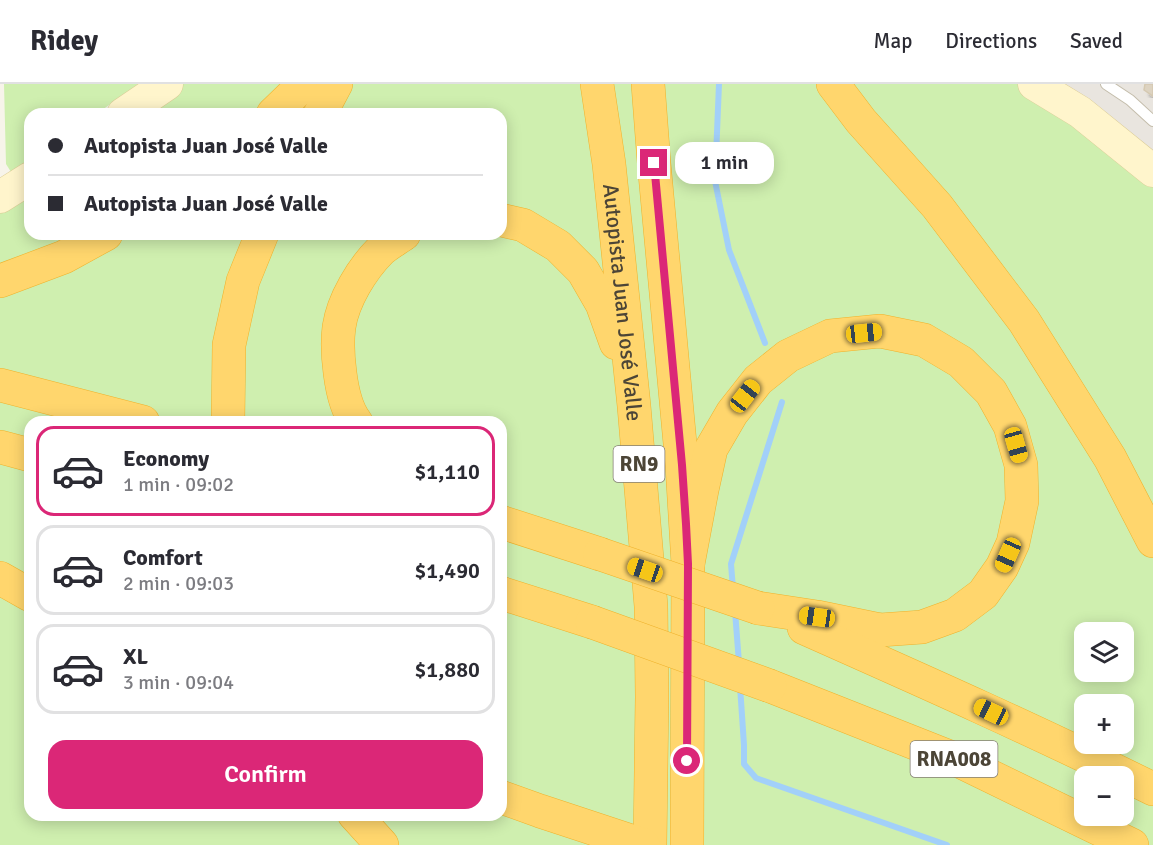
<!DOCTYPE html>
<meta charset="utf-8">
<style>
body{margin:0;font-family:Signika,sans-serif;background:#f7f7f7;color:#2b2b33;height:100vh;display:flex;flex-direction:column;font-size:22px;white-space:nowrap}
*{box-sizing:border-box;margin:0}
p{font-size:20px;color:#7c7c81}
.icon{flex:none;width:33px;height:33px;fill:none;stroke:currentColor;stroke-width:2;stroke-linecap:round;stroke-linejoin:round}
.map{position:relative;flex:1;overflow:hidden}
.panel{position:absolute;left:24px;top:332px;width:483px;height:405px;display:flex;flex-direction:column;background:#fff;border-radius:18px;box-shadow:0 3px 15px #0003}
.panel>*{flex:none}
.top-card{position:absolute;left:24px;top:24px;width:483px;height:132px;border-radius:18px;box-shadow:0 3px 15px #0003;display:grid;align-content:center;height:132px;padding:0 24px;background:#fff}
.tools{position:absolute;left:1074px;top:538px;display:grid;gap:12px}
.tools a{display:grid;place-items:center;width:60px;height:60px;border-radius:12px;background:#fff;box-shadow:0 3px 15px #0003;font-size:30px}
.end{position:absolute;width:27px;height:27px;margin:-14px;border:8px solid #db2777;background:#fff;box-shadow:0 0 0 3px #fff}
.from{border-radius:50%}
.bubble{position:absolute;height:42px;border-radius:18px;background:#fff;box-shadow:0 3px 15px #0003;font-size:20px;font-weight:600;line-height:42px;text-align:center}
.car{position:absolute;width:18px;height:36px;margin:-18px -9px;border-radius:8px;box-shadow:0 0 4px 2px #0007;background:linear-gradient(#f5c518 24%,#345 0 40%,#f5c518 0 76%,#345 0 86%,#f5c518 0)}
.top-card b{display:flex;align-items:center;gap:21px;height:57px;font-size:22px}
.top-card b+b{border-top:2px solid #e1e1e2}
.top-card i{width:15px;height:15px;background:#2b2b33}
ul{padding:10px 0 0;list-style:none}
li{display:flex;align-items:center;gap:18px;height:90px;margin:0 12px 9px;padding:0 12px;border:3px solid #e1e1e2;border-radius:18px}
li div{flex:1}
li b{display:block;font-size:22px}
li em{font-style:normal;font-weight:600}
li.current{border-color:#db2777}
li>.icon{width:54px;height:54px;stroke-width:1.5}
.primary-button{display:flex;gap:12px;margin-top:auto;padding:12px 24px}
.primary-button a{flex:1;height:69px;border-radius:18px;background:#db2777;color:#fff;font-size:24px;font-weight:600;line-height:69px;text-align:center}
header{display:flex;align-items:center;gap:36px;box-sizing:border-box;height:84px;padding:0 30px;background:#fff;border-bottom:2px solid #e1e1e2}
header strong{font-size:28px}
nav{display:flex;gap:33px;margin-inline-start:auto;font-size:21px}
.map>svg:first-child{display:block}
.industrial{fill:#e9e5df}
.green{fill:#cfefaf;fill-rule:evenodd}
.lines{fill:none;stroke-linecap:round;stroke-linejoin:round}
.stream{stroke:#a2d0f9;stroke-width:6}
.building{fill:#ddd3c1;stroke:#d5c9b1;stroke-width:1.5;filter:url(#shadow)}
.lane-casing{stroke:#c4bdab;stroke-width:12}
.secondary-casing{stroke:#dbcc96;stroke-width:33}
.highway-casing{stroke:#efb22c;stroke-width:34}
.lane{stroke:#fff;stroke-width:10}
.secondary{stroke:#fff5cc;stroke-width:32}
.highway{stroke:#ffd66d;stroke-width:33}
.highway-bridge-casing{stroke:#efb22c;stroke-width:34;stroke-linecap:butt}
.highway-bridge{stroke:#ffd66d;stroke-width:33}
.route{stroke:#db2777;stroke-width:8}
.labels{text-anchor:middle;stroke-width:4.5;stroke-linejoin:round;paint-order:stroke}
.shield{fill:#fff;stroke:#827d73;stroke-width:1.5}
.shield-label{font-size:21px;font-weight:bold;fill:#4c4537}
.street-label{font-size:22px;fill:#4c4537;stroke:#fff}
</style>
<header>
<strong>Ridey</strong>
<nav><a>Map</a><a>Directions</a><a>Saved</a></nav>
</header>
<div class="map">
<svg width="1153" height="761" viewBox="0 0 1153 761">
<defs>
<filter id="shadow"><feDropShadow dx="5.5" dy="5.5" stdDeviation="1.5" flood-color="#0004"/></filter>
</defs>
<rect width="100%" height="100%" fill="#f7f4ea"/>
<path class="industrial" d="M1034,0h119v87z"/>
<path class="green" d="M4,0h136l-44,30h-66v45l-19,13 -5,-8z
M167,0h867l119,87v674h-1153v-648l30,-19v56h471v-120h-378zM30,338h471v392h-471zM1084,549h40v39h-40zM1084,621h40v39h-40zM1084,693h40v39h-40z"/>
<g class="lines">
<path class="stream" d="M719,0l-4,97 14,69 36,93
M733,505l-2,-25 51,-162
M735,527l4,52
M740,602l4,59v19l12,14 191,67"/>
</g>
<path class="building" d="M1145,0h8v12l-9,-6z"/>
<g class="lines">
<g class="lane-casing">
<path id="lane" d="M1106,0l24,16 23,21"/>
</g>
<g class="secondary-casing">
<path id="secondary" d="M1034,0l46,28 73,59
M123,30l44,-30
M0,113l30,-19"/>
</g>
<g class="highway-casing">
<g id="highway">
<path id="s1" d="M597,0l12,80 25,242 17,200 1,91 -2,148"/>
<path d="M648,0l6,79 28,302 6,99 -1,281"/>
<path d="M833,0l28,37 76,85 87,115 86,137 43,83"/>
<path d="M273,30l31,-30"/>
<path d="M320,30l16,-30"/>
<path d="M501,136l22,5 35,21 25,25 19,33 14,39"/>
<path d="M0,197l64,-24 42,-23"/>
<path d="M0,301l143,37"/>
<path d="M228,338l1,-77 14,-64 19,-47"/>
<path d="M356,338c-10,-13 -14,-33 -16,-49 -2,-15 -3,-31 -1,-46 4,-27 23,-58 42,-77 7,-6 16,-11 23,-16"/>
<path d="M0,363l30,8"/>
<path d="M501,438l99,32"/>
<path d="M688,480l14,-74 9,-41 21,-36 26,-33 30,-24 42,-20 50,-5 44,9 37,22 30,30 19,34 11,39 1,36 -9,42 -11,24 -19,27 -28,21 -33,12 -42,3 -63,-13 -59,-9"/>
<path d="M0,494l30,17"/>
<path d="M501,509l91,29"/>
<path d="M804,544c117,52 234,104 349,161"/>
<path d="M770,602l185,73 177,86"/>
<path d="M501,713l39,14 103,34"/>
<path d="M354,730l28,31"/>
</g>
</g>
<use href="#lane" class="lane"/>
<use href="#secondary" class="secondary"/>
<use href="#highway" class="highway"/>
<g class="highway-bridge-casing">
<path id="highway-bridge" d="M600,470l158,54
M592,538l178,64"/>
</g>
<use href="#highway-bridge" class="highway-bridge"/>
</g>
<g class="lines">
<path class="route" d="M654,79l28,302 4,59 2,40 -1,197"/>
</g>
<g class="labels">
<g class="shield">
<rect x="613.5" y="362" width="51" height="36" rx="4.5"/>
<rect x="910.5" y="657" width="87" height="36" rx="4.5"/>
</g>
<g class="shield-label">
<text x="639" y="387">RN9</text>
<text x="954" y="682">RNA008</text>
</g>
<g class="street-label">
<text dy="8" stroke="none"><textPath href="#s1" startOffset="220">Autopista Juan José Valle</textPath></text>
</g>
</g>
</svg>
<div class="tools">
<a><svg class="icon" aria-label="layers" viewBox="0 0 24 24"><path d="M12 4l9 5-9 5-9-5zM3 14l9 5 9-5"/></svg></a>
<a>+</a>
<a>−</a>
</div>
<i class="end from" style="left:687px;top:677px"></i>
<i class="end" style="left:654px;top:79px"></i>
<div class="bubble" style="left:675px;top:58px;width:99px">1 min</div>
<i class="car" style="left:864px;top:249px;rotate:84deg"></i>
<i class="car" style="left:745px;top:312px;rotate:38deg"></i>
<i class="car" style="left:1016px;top:361px;rotate:164deg"></i>
<i class="car" style="left:1008px;top:471px;rotate:204deg"></i>
<i class="car" style="left:645px;top:486px;rotate:289deg"></i>
<i class="car" style="left:817px;top:533px;rotate:278deg"></i>
<i class="car" style="left:991px;top:628px;rotate:295deg"></i>
<div class="top-card">
<b><i class="from"></i>Autopista Juan José Valle</b>
<b><i></i>Autopista Juan José Valle</b>
</div>
<section class="panel">
<ul>
<li class="current"><svg class="icon" aria-label="car" viewBox="0 0 24 24"><path d="M5 17H2v-5l4-1 3-4h7l3 4 3 1v5h-3M9 17h6M6 11h13"/><circle cx="7" cy="17" r="2"/><circle cx="17" cy="17" r="2"/></svg><div><b>Economy</b><p>1 min · 09:02</p></div><em>$1,110</em></li>
<li><svg class="icon" aria-label="car" viewBox="0 0 24 24"><path d="M5 17H2v-5l4-1 3-4h7l3 4 3 1v5h-3M9 17h6M6 11h13"/><circle cx="7" cy="17" r="2"/><circle cx="17" cy="17" r="2"/></svg><div><b>Comfort</b><p>2 min · 09:03</p></div><em>$1,490</em></li>
<li><svg class="icon" aria-label="car" viewBox="0 0 24 24"><path d="M5 17H2v-5l4-1 3-4h7l3 4 3 1v5h-3M9 17h6M6 11h13"/><circle cx="7" cy="17" r="2"/><circle cx="17" cy="17" r="2"/></svg><div><b>XL</b><p>3 min · 09:04</p></div><em>$1,880</em></li>
</ul>
<div class="primary-button"><a>Confirm</a></div>
</section>
</div>
